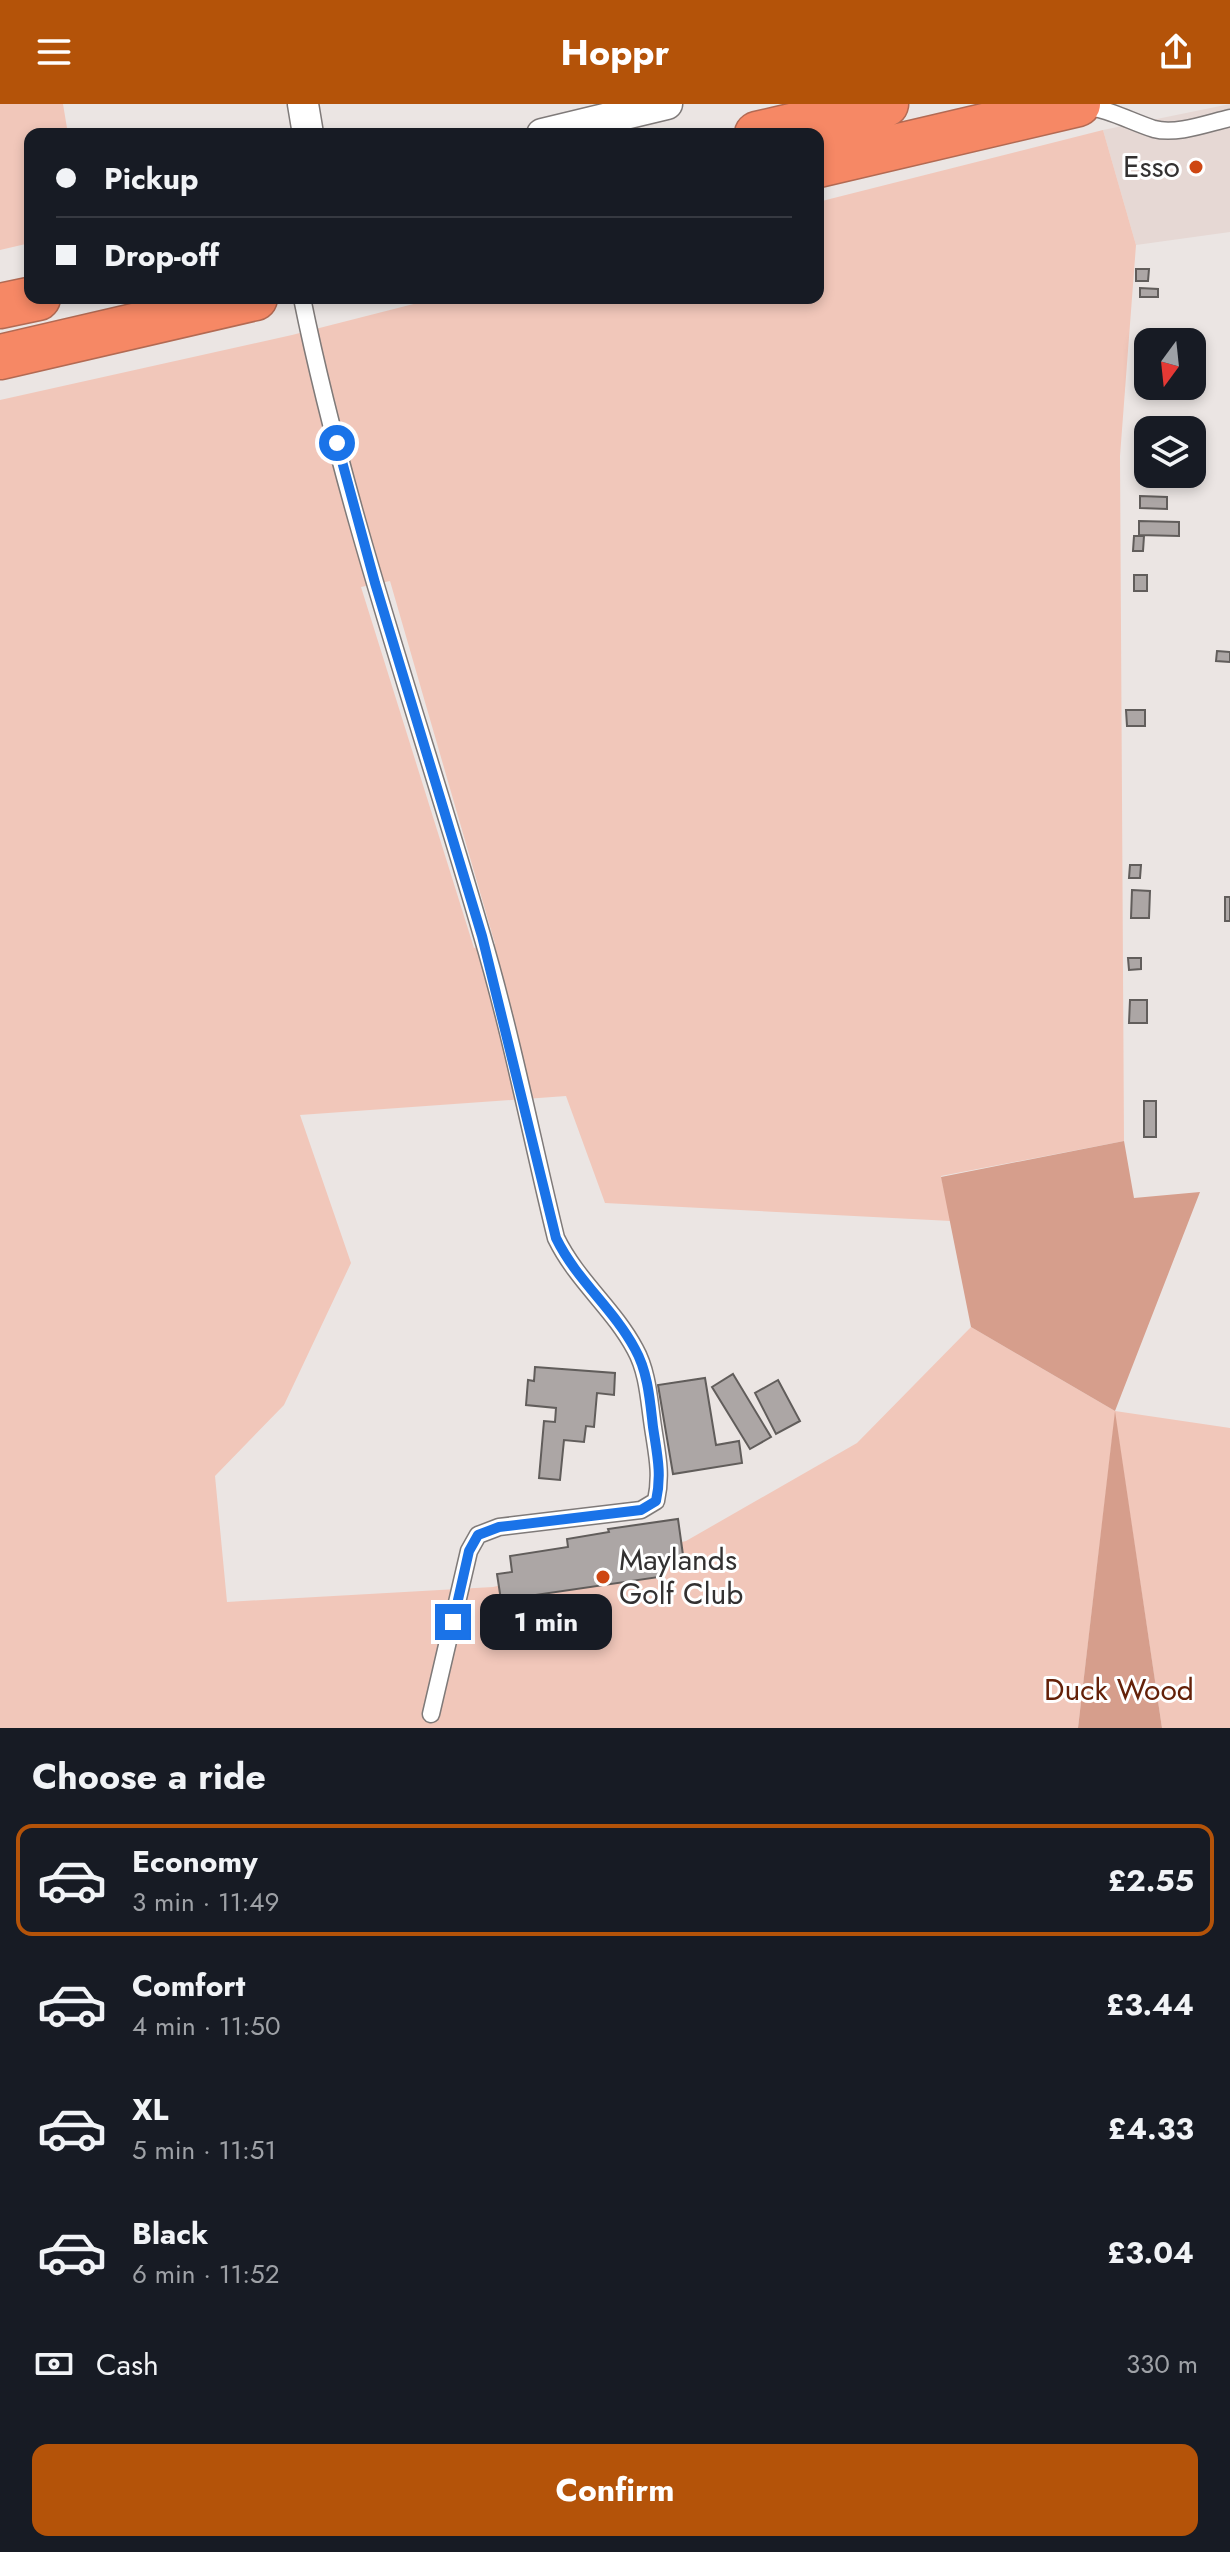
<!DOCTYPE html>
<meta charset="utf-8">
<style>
body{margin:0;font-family:Jost,sans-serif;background:#242831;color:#f1f3f6;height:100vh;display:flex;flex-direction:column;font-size:30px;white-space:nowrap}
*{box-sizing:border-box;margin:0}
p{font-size:26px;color:#9ea1a6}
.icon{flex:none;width:44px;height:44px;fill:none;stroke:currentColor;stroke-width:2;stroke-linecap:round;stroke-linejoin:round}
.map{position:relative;height:1624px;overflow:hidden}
.drawer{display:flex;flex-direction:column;background:#171b24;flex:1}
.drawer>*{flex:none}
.guide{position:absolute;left:24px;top:24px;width:800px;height:176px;border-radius:16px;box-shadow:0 4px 12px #0003;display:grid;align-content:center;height:176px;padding:0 32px;background:#171b24}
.needle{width:52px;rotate:195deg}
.controls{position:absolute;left:1134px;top:224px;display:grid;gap:16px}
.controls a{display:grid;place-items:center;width:72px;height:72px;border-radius:16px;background:#171b24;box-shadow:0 4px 12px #0003;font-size:40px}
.end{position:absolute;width:36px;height:36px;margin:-18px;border:10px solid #1a73e8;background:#fff;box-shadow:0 0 0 4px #fff}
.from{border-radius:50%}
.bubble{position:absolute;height:56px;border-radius:16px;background:#171b24;box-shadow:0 4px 12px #0003;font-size:26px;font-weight:700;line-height:56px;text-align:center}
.guide b{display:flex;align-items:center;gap:28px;height:76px;font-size:30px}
.guide b+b{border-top:2px solid #363941}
.guide i{width:20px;height:20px;background:#f1f3f6}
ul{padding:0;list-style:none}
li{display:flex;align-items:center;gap:24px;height:112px;margin:0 16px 12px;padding:0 16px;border:4px solid transparent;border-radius:16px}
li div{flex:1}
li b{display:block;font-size:30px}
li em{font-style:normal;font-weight:700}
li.selected{border-color:#b45309}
li>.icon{width:72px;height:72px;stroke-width:1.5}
h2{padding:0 32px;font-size:36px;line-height:96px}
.pay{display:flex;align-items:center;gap:20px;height:88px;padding:0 32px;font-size:30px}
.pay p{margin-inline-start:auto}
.action{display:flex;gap:16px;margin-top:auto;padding:16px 32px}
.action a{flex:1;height:92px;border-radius:16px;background:#b45309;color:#fff;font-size:32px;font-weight:700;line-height:92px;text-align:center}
header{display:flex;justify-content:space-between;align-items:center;height:104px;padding:0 32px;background:#b45309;color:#fff;font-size:36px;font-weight:700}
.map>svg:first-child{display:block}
.built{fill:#e6d8d4}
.green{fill:#f1c7ba;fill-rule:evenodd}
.forest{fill:#d69e8c}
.building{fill:#aca6a5;stroke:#615d5b;stroke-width:2}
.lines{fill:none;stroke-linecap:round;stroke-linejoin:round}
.lane-casing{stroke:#7f7a79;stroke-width:19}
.street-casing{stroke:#7f7a79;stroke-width:33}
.highway-casing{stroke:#b26a53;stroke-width:47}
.lane{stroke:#fff;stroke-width:16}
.street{stroke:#fff;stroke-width:30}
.highway{stroke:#f68865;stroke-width:44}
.route{stroke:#1a73e8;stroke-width:10}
.poi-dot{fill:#ce4713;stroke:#fff;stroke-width:3}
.labels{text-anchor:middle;stroke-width:6;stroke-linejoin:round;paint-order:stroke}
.poi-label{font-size:30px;fill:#333131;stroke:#fff;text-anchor:end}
.park-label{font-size:30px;fill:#642109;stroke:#fff}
</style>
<header><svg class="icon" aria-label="menu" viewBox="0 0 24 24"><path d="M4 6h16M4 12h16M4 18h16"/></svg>Hoppr<svg class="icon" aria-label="share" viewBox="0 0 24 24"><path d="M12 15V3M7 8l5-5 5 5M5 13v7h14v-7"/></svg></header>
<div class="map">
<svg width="1230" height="1624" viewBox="0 0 1230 1624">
<rect width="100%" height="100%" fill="#ebe5e3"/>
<path class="built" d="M1230,0v128l-94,13 -33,-115z"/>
<path class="green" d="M0,0h63l5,30h-38v109l-30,7z
M1103,26l33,115 -16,211 4,685 -183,35 10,45 -346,-18 -39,-107 -266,19 51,148 -67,142 -69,71 12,126 266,-15 193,-46 171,-98 114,-116 144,84 115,17v300h-68l-47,-313 -37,313h-1078v-1328l292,-65 145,-37h381v-96zM390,477l105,363 -21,4 -113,-361z"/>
<path class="forest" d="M1124,1037l10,57 66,-6 -85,219 47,317h-84l37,-317 -144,-84 -30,-150z"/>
<path class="building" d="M1136,165h13l-1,12h-12z
M1140,184l18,1v8h-18z
M1140,392l27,1v12l-27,-1z
M1139,417l40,1v14l-40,-1z
M1134,432h10l-1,15h-10z
M1134,471h13v16h-13z
M1217,547l13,1v10l-14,-1z
M1126,606h19v16h-18z
M1130,761h11l-1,13h-11z
M1132,786l18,1 -1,27h-18z
M1225,793h5v24h-5z
M1128,854h13v11l-12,1z
M1130,896h17v23h-18z
M1144,997h12v36h-12z
M535,1263l80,6 -1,22 -17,-2 -3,34 -8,-1 -2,16 -20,-2 -4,40 -21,-2 5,-57 11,1 1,-14 -30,-3 2,-25 6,1z
M733,1270l38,63 -21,12 -38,-62z
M705,1274l11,67 23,-4 3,22 -69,11 -15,-89z
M778,1276l22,41 -24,13 -21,-41z
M678,1415l5,36 -27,4 3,18 -158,23 -4,-26 15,-2 -2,-16 58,-9 -1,-8 42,-7 -1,-3z"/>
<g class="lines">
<g class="lane-casing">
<path id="lane" d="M1081,2c27,2 48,15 73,23 23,6 54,-6 76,-11
M302,194c44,215 118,424 179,634 30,100 50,204 75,306 21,43 57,70 79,111 13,23 14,52 18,78 4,27 9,47 3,74l-15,9 -142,17 -21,8 -9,16 -38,163"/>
</g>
<g class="street-casing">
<path id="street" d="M303,0l5,30
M542,30l125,-30"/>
</g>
<g class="highway-casing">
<path id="highway" d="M757,30l129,-30
M818,61l260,-61
M0,202l38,-8
M0,253l255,-59"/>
</g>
<use href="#lane" class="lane"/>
<use href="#street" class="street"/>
<use href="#highway" class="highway"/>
</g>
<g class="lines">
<path class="route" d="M337,339l38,140 107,353 74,302c21,43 57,70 79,111 13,23 15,52 18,78 4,27 9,47 3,74l-15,9 -142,17 -21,8 -9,16 -16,71"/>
</g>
<g class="poi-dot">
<circle cx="1196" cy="63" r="8"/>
<circle cx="603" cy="1473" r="8"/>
</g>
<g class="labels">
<g class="poi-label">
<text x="1180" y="73">Esso</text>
<text x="619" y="1466" text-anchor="start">Maylands<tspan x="619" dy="34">Golf Club</tspan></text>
</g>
<g class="park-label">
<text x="1119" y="1596">Duck Wood</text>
</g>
</g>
</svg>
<div class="controls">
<a><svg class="needle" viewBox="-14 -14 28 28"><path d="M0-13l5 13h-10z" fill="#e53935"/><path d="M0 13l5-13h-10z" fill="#9ea1a6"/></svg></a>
<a><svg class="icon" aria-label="layers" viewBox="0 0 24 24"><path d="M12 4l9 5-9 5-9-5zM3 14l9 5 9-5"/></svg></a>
</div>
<i class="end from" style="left:337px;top:339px"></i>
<i class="end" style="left:453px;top:1518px"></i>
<div class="bubble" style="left:480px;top:1490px;width:132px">1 min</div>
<div class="guide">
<b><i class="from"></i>Pickup</b>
<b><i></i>Drop-off</b>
</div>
</div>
<section class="drawer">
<h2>Choose a ride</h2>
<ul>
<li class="selected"><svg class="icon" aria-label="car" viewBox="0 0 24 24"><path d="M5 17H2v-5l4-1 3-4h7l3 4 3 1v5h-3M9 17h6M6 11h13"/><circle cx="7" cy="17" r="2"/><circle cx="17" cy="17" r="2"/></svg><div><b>Economy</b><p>3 min · 11:49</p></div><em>£2.55</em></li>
<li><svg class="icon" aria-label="car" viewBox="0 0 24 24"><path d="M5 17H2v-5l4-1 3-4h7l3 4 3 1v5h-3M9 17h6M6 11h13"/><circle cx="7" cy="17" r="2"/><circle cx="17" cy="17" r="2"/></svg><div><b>Comfort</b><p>4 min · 11:50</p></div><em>£3.44</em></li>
<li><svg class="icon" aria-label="car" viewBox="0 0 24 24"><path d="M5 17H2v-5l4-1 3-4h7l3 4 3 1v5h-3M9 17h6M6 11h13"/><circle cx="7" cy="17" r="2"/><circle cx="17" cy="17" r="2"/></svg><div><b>XL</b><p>5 min · 11:51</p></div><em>£4.33</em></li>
<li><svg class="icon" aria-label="car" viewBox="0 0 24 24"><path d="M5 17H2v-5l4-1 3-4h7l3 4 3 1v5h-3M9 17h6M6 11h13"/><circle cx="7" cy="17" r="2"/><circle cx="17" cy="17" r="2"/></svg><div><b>Black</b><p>6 min · 11:52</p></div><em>£3.04</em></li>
</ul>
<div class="pay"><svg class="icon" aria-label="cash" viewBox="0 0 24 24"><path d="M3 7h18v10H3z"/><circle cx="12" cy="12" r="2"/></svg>Cash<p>330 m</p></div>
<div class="action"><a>Confirm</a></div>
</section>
